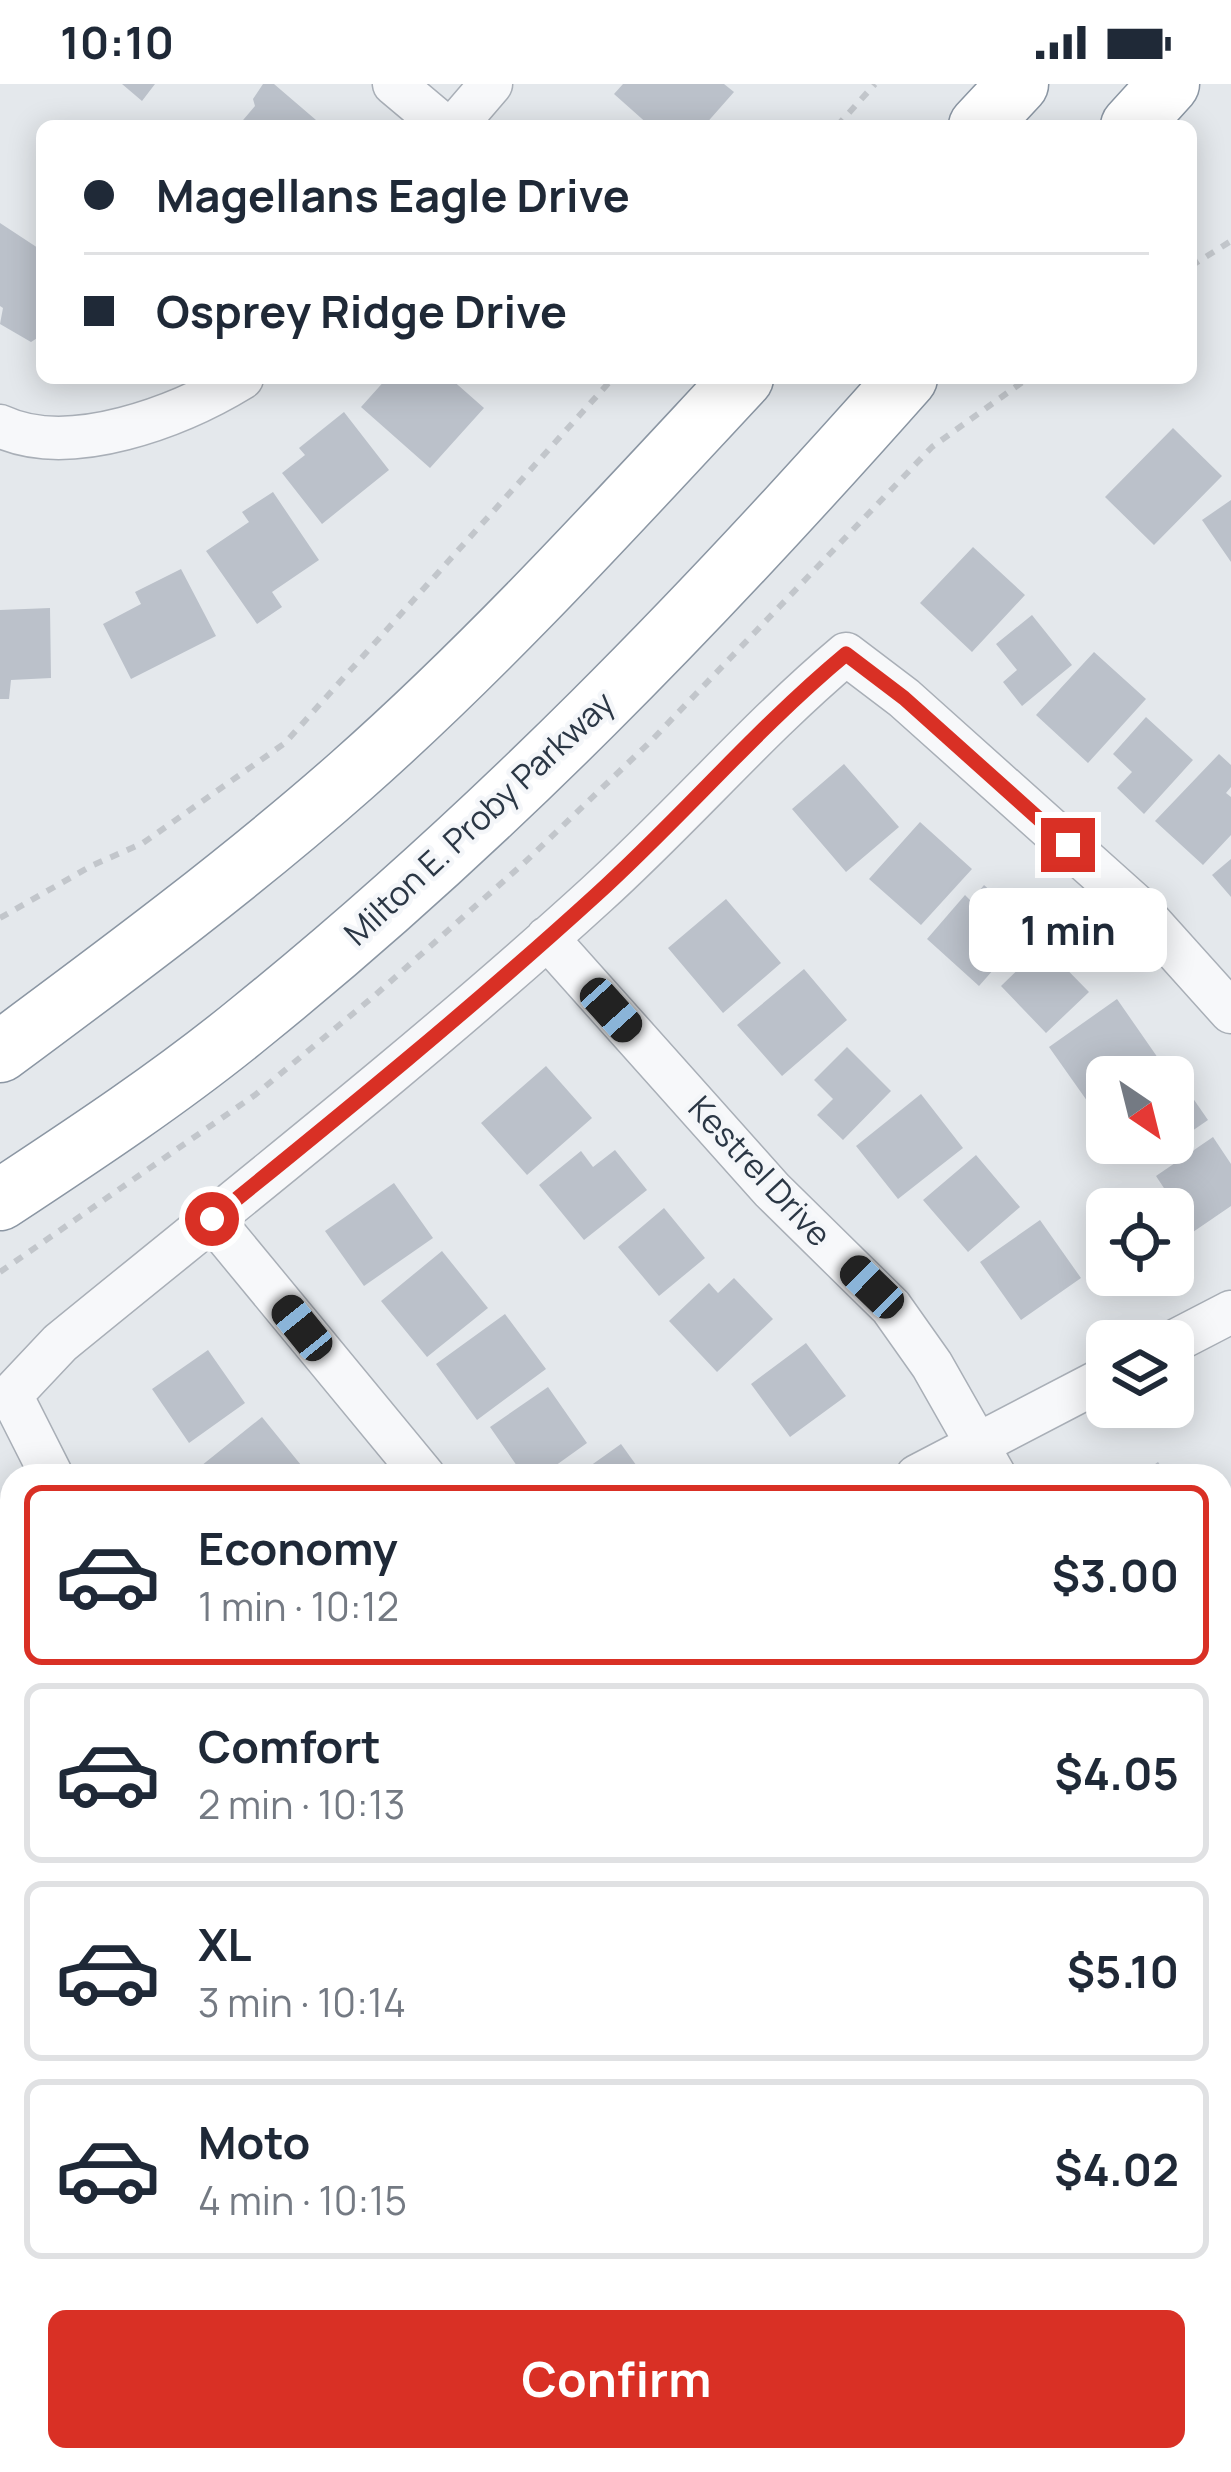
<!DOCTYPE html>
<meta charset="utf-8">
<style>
body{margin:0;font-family:Manrope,sans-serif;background:#f6f6f7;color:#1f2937;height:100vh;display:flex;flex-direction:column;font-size:45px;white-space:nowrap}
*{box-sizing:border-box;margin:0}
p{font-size:39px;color:#747a83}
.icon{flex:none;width:66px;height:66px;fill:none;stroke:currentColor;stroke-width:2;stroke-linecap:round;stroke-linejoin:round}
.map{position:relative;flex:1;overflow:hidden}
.drawer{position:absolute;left:0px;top:1380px;width:1233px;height:1008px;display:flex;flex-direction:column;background:#fff;border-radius:36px 36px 0 0;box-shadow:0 6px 30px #0003}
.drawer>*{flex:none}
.hud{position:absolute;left:36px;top:36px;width:1161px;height:264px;border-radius:18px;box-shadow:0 6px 30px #0003;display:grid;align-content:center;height:264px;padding:0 48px;background:#fff}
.needle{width:78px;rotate:145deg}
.tools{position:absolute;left:1086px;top:972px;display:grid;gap:24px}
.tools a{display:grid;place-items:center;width:108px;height:108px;border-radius:18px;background:#fff;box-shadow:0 6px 30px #0003;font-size:60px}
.end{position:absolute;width:54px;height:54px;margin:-27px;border:15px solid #d93025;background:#fff;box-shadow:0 0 0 6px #fff}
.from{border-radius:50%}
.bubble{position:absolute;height:84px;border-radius:18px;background:#fff;box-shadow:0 6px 30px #0003;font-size:39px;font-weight:700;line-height:84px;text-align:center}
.car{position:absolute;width:36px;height:72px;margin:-36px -18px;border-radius:15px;box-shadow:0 0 9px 3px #0007;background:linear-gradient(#222 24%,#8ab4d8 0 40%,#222 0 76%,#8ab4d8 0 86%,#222 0)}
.hud b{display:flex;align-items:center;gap:42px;height:114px;font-size:45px}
.hud b+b{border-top:3px solid #e0e1e3}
.hud i{width:30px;height:30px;background:#1f2937}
ul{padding:21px 0 0;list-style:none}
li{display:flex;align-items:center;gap:36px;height:180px;margin:0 24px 18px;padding:0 24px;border:6px solid #e0e1e3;border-radius:18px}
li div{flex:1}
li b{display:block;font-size:45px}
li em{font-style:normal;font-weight:700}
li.active{border-color:#d93025}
li>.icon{width:108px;height:108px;stroke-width:1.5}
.primary-button{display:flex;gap:24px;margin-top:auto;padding:24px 48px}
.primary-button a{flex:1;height:138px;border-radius:18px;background:#d93025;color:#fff;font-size:48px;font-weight:700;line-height:138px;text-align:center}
.status{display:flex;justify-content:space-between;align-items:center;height:84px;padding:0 60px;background:#fff;direction:ltr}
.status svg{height:33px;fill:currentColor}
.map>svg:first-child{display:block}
.building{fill:#bbc1ca}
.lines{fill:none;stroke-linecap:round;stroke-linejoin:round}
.minor-casing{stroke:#a9afb7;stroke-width:45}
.highway-casing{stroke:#8b96a3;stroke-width:63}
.path{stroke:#c2c6cb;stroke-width:6;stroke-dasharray:9 9;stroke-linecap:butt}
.minor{stroke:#f7f8fa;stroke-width:42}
.highway{stroke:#fff;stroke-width:60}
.route{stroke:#d93025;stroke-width:15}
.labels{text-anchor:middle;stroke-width:9;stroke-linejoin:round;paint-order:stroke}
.street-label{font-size:33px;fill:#2b3745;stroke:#f4f6f9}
</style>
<div class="status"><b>10:10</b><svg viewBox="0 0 49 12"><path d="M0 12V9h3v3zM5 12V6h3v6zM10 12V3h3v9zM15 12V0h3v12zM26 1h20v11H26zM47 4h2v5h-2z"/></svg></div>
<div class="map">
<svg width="1231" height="2388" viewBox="0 0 1231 2388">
<rect width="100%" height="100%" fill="#e4e8ec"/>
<path class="building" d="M122,0h33l-13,17z
M263,0h11l49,42h-85l17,-20 -2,-7z
M623,0h101l10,8 -30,34h-54l-36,-32z
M0,139l38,25 4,-7v94l-11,7 -31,-18 3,-16 -3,-2z
M387,294h63l34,30 -54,60 -69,-61z
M344,328l45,58 -67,54 -40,-51 23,-18 -6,-7z
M1173,344l49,48 -68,69 -49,-48z
M273,408l46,68 -47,32 10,15 -25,17 -51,-73 43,-29 -7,-10z
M1231,416v62l-29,-42z
M973,463l52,48 -53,57 -52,-49z
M181,485l35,67 -85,43 -28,-55 38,-20 -6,-12z
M50,524l1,70 -40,2 -2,19h-9v-89z
M1032,531l40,50 -50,41 -19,-24 14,-12 -21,-26z
M1094,568l52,47 -58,64 -52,-48z
M1146,633l47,43 -49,54 -27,-26 15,-16 -19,-18z
M1219,670l12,11v22l-5,6 5,4v38l-28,30 -48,-44z
M844,680l55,63 -53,45 -54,-63z
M920,738l52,47 -51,56 -52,-46z
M1231,775v38l-19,-22z
M984,801l47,42 -52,59 -52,-47 38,-44 6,6z
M726,815l55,64 -58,50 -55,-65z
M1043,861l46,47 -43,41 -45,-47z
M804,885l43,51 -65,56 -45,-51z
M1117,915l41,59 -28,19h-23v16l-17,12 -41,-58z
M847,963l44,44 -48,49 -26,-25 16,-16 -19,-19z
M546,982l46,52 -65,57 -46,-52z
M1172,984l36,52 -58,40 -11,-17h34v-66h-14z
M921,1010l42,54 -65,51 -42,-53z
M1213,1053l18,27v42l-38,26 -37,-56z
M615,1066l32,40 -63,50 -45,-55 42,-34 12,16z
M976,1071l44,52 -52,45 -45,-52z
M394,1099l39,55 -69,48 -39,-55z
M664,1124l41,50 -46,38 -41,-49z
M1040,1136l41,58 -60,42 -41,-58z
M442,1167l46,57 -61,49 -46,-56z
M734,1194l39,41 -56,53 -48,-51 40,-38 9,10z
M505,1230l41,55 -69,51 -41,-56z
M806,1259l40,53 -56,41 -39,-53z
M208,1266l37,53 -56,40 -37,-54z
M548,1303l39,56 -46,33h-17l-34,-49z
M262,1333l43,53 -7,6h-98l-4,-6z
M621,1360l23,32h-68z
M1158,1378l10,14h-30z
M1221,1485l10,14v19l-10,7z
M1231,1536v92l-10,-14v-71z
M0,1617l12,17v34l-12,8z
M12,1683v72l-12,-17v-16l12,-8 -12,-22z
M1231,1957v87l-10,4v-88z
M4,2093l8,25v23l-12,4v-50z
M12,2155v70l-12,4v-70z
M1230,2215l1,47 -10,1v-47z
M12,2242v68l-12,3v-68z
M12,2341v35h49l2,12h-63v-45z
M238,2376h73l3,12h-74z"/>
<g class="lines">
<g class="minor-casing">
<path id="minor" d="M394,0l50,42
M455,42l36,-42
M0,342c70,33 180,-10 242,-48
M547,854l225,252 119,117 41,58 63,111
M212,1135l212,257
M1173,1258l58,-30
M52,1392l-41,-81 49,-52c181,-148 365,-292 537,-449 86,-78 161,-166 249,-240l58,44 230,206 97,108
M917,1392l190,-99
M1221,1756l10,14
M1221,1862l10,-5
M0,1903l12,18
M1221,2340l10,-1
M150,2376l1,12
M445,2376l1,12
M892,2388l82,-12"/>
</g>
<g class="highway-casing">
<path id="highway" d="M979,42l39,-42
M1131,42l38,-42
M0,968c120,-89 240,-178 352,-277 139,-123 265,-262 391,-397
M0,1116c85,-56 173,-114 252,-179 239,-193 452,-414 655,-643"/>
</g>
<path class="path" d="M837,42l38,-42
M1191,182l40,-25
M0,834l91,-52 52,-23 142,-100 328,-365
M0,1188l255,-177 118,-98 151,-134 127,-122 281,-294 96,-69"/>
<use href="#minor" class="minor"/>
<use href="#highway" class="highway"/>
</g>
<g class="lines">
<path class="route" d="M212,1135c131,-106 260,-211 384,-324 86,-78 161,-167 250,-241l58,44 164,147"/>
</g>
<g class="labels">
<g class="street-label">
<text transform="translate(479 734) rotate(-43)" y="12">Milton E. Proby Parkway</text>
<text transform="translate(760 1087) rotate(47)" y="12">Kestrel Drive</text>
</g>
</g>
</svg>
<div class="tools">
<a><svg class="needle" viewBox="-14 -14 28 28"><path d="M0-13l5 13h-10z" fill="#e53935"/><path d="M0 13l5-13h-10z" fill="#747a83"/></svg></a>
<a><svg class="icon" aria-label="locate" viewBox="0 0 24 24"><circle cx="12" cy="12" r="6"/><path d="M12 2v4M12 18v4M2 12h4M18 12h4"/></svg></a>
<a><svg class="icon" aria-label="layers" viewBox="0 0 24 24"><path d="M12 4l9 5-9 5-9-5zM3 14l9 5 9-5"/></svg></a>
</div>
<i class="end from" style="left:212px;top:1135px"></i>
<i class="end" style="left:1068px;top:761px"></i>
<div class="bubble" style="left:969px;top:804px;width:198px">1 min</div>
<i class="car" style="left:611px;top:926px;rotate:138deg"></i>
<i class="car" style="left:872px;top:1203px;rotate:314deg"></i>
<i class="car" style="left:302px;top:1244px;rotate:321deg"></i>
<div class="hud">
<b><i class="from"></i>Magellans Eagle Drive</b>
<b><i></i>Osprey Ridge Drive</b>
</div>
<section class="drawer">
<ul>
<li class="active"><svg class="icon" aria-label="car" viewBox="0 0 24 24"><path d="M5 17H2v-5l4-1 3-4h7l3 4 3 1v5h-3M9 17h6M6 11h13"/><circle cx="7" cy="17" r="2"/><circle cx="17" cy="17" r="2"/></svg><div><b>Economy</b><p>1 min · 10:12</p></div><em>$3.00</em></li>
<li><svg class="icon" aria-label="car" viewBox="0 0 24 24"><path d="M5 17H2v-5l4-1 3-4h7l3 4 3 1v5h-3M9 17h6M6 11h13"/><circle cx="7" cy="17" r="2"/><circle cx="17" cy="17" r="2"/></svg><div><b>Comfort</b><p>2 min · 10:13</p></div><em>$4.05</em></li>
<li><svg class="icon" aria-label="car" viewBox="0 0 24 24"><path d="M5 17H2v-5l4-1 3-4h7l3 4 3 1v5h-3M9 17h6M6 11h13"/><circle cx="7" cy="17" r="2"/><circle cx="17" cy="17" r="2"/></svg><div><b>XL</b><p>3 min · 10:14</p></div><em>$5.10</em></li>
<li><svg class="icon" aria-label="car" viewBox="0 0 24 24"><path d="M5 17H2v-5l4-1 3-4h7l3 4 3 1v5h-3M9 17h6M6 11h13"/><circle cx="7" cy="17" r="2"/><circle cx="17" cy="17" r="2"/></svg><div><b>Moto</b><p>4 min · 10:15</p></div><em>$4.02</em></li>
</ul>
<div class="primary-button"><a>Confirm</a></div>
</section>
</div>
